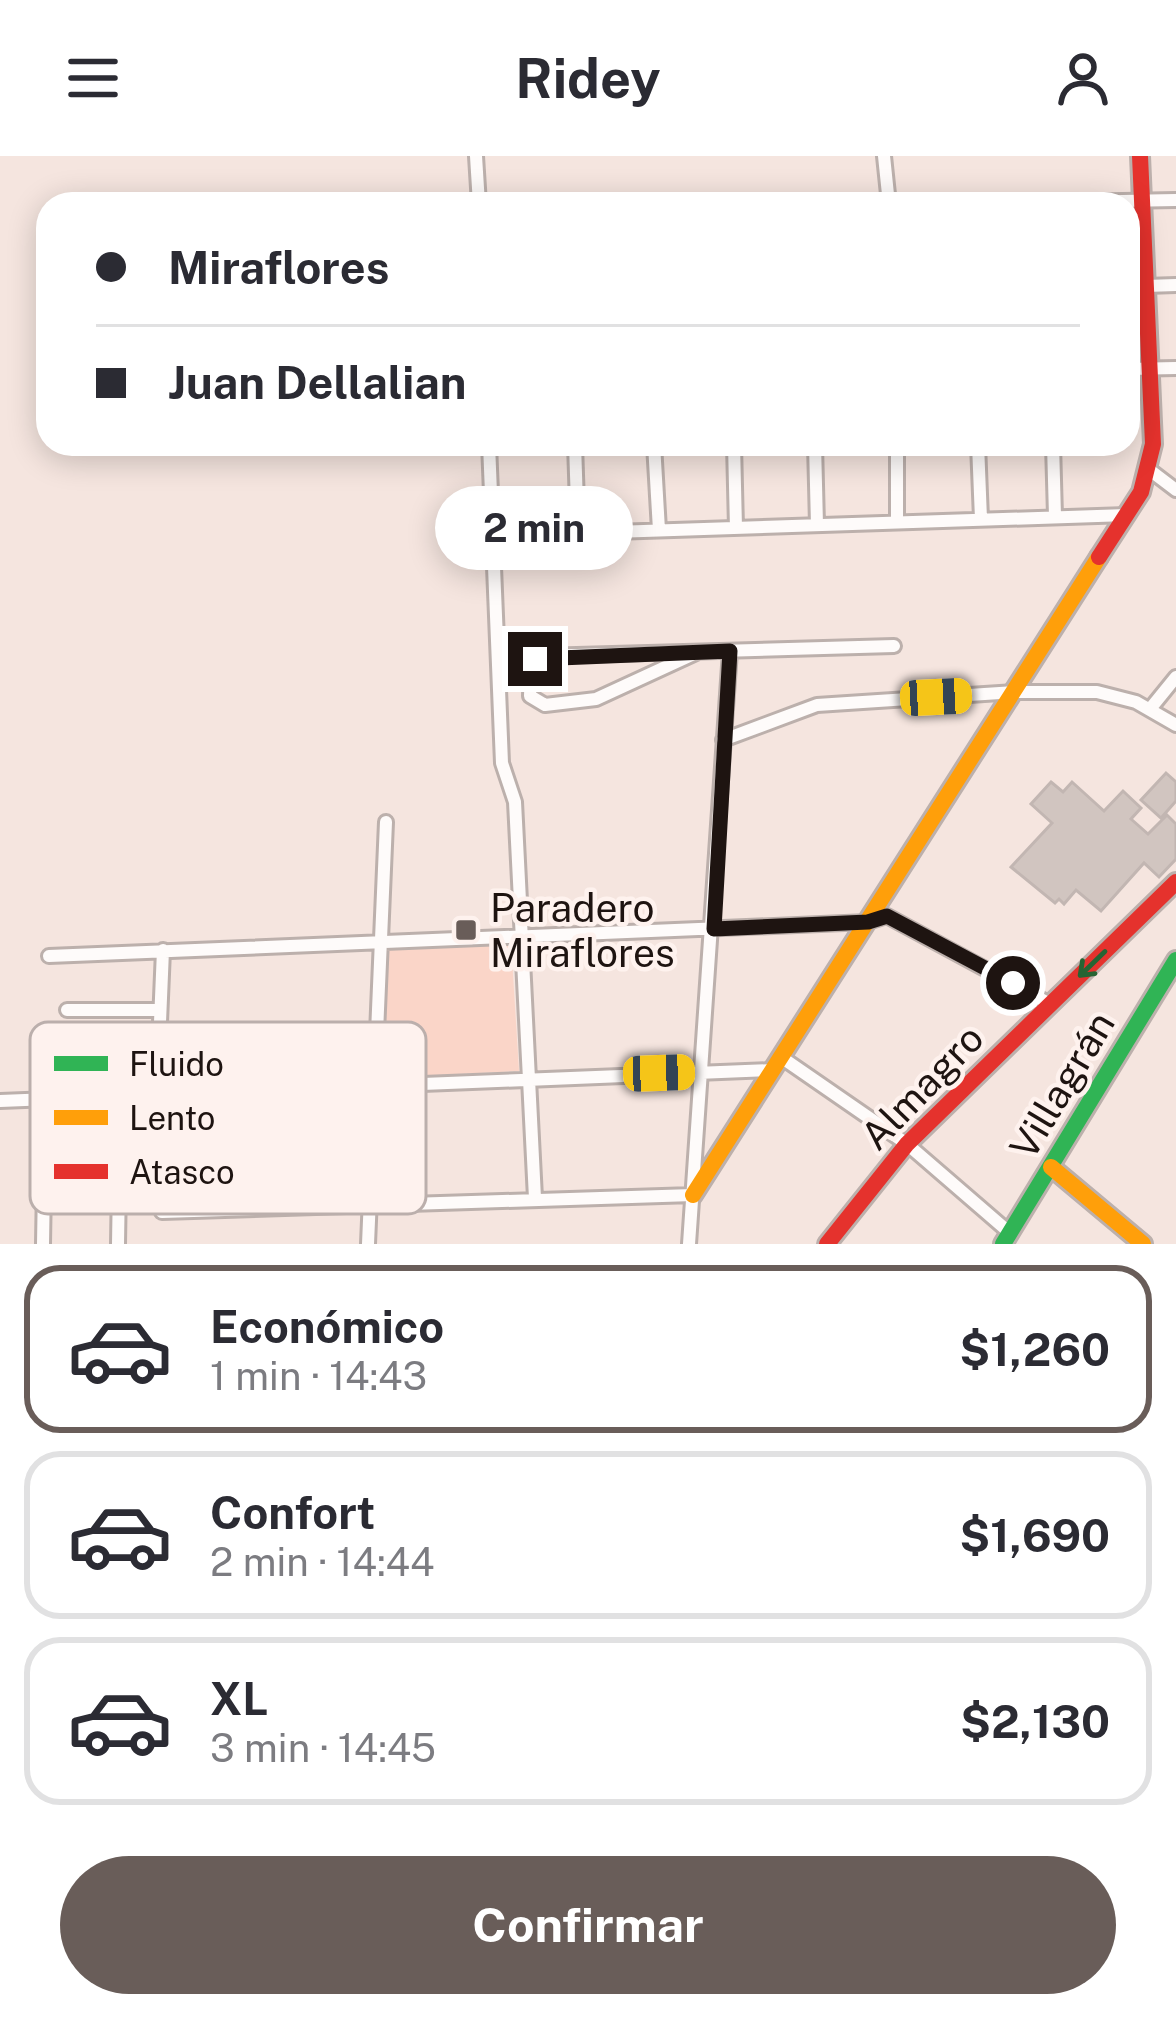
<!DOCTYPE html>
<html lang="es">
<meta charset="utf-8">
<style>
body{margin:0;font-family:"Public Sans",sans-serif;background:#f7f7f7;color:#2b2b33;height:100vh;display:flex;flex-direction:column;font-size:45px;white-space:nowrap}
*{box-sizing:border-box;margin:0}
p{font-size:39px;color:#7c7c81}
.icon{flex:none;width:66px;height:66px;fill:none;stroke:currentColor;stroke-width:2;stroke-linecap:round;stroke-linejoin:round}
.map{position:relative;height:1088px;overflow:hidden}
.panel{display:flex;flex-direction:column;background:#fff;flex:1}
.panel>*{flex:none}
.banner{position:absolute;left:36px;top:36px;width:1104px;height:264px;border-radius:36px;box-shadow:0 6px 30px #0003;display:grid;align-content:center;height:264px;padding:0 60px;background:#fff}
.end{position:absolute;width:54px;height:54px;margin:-27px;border:15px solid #1e1411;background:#fff;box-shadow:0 0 0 6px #fff}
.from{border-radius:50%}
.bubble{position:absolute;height:84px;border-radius:42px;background:#fff;box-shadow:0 6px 30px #0003;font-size:39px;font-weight:700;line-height:84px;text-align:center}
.car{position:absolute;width:36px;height:72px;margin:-36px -18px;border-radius:15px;box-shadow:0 0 9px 3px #0007;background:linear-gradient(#f5c518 24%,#345 0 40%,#f5c518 0 76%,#345 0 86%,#f5c518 0)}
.banner b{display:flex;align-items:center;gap:42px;height:114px;font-size:45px}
.banner b+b{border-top:3px solid #e1e1e2}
.banner i{width:30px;height:30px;background:#2b2b33}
ul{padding:21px 0 0;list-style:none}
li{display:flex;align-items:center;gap:36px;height:168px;margin:0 24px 18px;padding:0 36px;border:6px solid #e1e1e2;border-radius:36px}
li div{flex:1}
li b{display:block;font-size:45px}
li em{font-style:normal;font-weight:700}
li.current{border-color:#695d59}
li>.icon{width:108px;height:108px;stroke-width:1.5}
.primary-button{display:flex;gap:24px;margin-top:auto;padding:24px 60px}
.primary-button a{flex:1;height:138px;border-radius:72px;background:#695d59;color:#fff;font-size:48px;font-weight:700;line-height:138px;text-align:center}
header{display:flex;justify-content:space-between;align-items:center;height:156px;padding:0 60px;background:#fff;font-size:54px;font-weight:700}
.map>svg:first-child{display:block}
.green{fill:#fad5c8}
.building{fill:#d1c5c0;stroke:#c2b6b2;stroke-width:3}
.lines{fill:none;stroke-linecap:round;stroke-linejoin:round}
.street-casing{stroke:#bcb0ac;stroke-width:18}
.fast-casing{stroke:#bcb0ac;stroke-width:22}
.slow-casing{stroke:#bcb0ac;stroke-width:22}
.jam-casing{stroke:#bcb0ac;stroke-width:22}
.street{stroke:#fefbfa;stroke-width:12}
.fast{stroke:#30b455;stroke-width:16}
.slow{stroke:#ff9f0a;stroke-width:16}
.jam{stroke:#e5322d;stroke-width:16}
.oneway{stroke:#276433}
.route{stroke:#1e1411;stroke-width:15}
.poi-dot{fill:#695d59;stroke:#fef2ee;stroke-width:4.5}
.labels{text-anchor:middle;stroke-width:9;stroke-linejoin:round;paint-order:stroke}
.poi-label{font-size:39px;fill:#1e1411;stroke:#fef2ee;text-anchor:start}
.street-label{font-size:39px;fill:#1e1411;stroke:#fef2ee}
.key{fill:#fef2ee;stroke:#bbafac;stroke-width:3}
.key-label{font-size:33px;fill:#1e1411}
</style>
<header><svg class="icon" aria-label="menu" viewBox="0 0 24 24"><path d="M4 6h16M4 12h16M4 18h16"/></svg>Ridey<svg class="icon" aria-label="person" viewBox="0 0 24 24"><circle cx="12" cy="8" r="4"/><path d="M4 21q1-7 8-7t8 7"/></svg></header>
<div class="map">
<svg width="1176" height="1088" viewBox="0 0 1176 1088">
<rect width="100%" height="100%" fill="#f5e5df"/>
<path class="green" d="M511,787l8,128 -141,7 9,-131z"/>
<path class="building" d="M1166,617l10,9v19l-15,17 -20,-18z
M1051,626l12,10 9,-10 32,29 19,-20 18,17 -10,11 17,15 19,-19 9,9v35l-17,18 -15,-14 -43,48 -25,-21 -12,14 -5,-5 -4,4 -44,-36 41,-44 -21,-19z"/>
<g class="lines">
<g class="street-casing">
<path id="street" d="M476,0l3,48
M884,0l5,48
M970,48l206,-4
M1146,130l30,-1
M1128,213l48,-1
M489,288l13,319 13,39 20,396
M575,288l3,91
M654,288l5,86
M734,288l2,84
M815,288l2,81
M897,288v78
M978,288l3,75
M1053,288l2,72
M1151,315l25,19
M491,380l636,-21
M698,496l-102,47 -51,6 -15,-9 1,-30 10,-10 353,-10
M1150,553l26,-32
M723,584l94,-35 198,-13h82l39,10 40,23
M49,800l819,-34 19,-6 163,88
M67,854h92
M781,901l126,87 103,89
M157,938l6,-144
M0,945l773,-31
M162,1056l531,-17
M43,1088l1,-60 75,-2 -1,62
M368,1088l18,-422
M689,1088l41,-593"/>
</g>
<g class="fast-casing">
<path id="fast" d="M1003,1088l173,-284"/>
</g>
<g class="slow-casing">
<path id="slow" d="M1051,1011l92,77
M693,1039l406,-638"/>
</g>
<g class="jam-casing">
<path id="jam" d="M1099,401l42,-65 12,-48 -13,-288
M827,1088l80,-100 269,-262"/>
</g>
<use href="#street" class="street"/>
<use href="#fast" class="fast"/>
<use href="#slow" class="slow"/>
<use href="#jam" class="jam"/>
</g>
<defs><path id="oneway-shaft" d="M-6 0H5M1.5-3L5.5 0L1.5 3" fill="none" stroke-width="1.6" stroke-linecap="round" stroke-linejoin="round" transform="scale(3)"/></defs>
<use class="oneway" href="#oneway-shaft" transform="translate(1092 808) rotate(136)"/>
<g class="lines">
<path class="route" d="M535,503l195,-8 -16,278 154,-7 19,-6 126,67"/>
</g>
<rect class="poi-dot" x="454" y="762" width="24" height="24" rx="6"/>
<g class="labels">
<g class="poi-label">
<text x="490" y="766">Paradero<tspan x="490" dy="45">Miraflores</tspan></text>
</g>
<g class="street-label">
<text transform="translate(1062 929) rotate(-59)" y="14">Villagrán</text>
<text transform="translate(922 931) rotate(-46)" y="14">Almagro</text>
</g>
</g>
<rect x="30" y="866" width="396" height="192" rx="18" class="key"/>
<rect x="54" y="900" width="54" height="15" fill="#30b455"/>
<rect x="54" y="954" width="54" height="15" fill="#ff9f0a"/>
<rect x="54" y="1008" width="54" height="15" fill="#e5322d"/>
<g class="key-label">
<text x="129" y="920">Fluido</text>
<text x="129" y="974">Lento</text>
<text x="129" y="1028">Atasco</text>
</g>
</svg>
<i class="end from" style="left:1013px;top:827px"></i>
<i class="end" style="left:535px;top:503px"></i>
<div class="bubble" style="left:435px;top:330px;width:198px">2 min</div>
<i class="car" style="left:936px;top:541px;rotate:87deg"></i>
<i class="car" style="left:659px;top:917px;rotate:88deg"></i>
<div class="banner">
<b><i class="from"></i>Miraflores</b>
<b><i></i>Juan Dellalian</b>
</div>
</div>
<section class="panel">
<ul>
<li class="current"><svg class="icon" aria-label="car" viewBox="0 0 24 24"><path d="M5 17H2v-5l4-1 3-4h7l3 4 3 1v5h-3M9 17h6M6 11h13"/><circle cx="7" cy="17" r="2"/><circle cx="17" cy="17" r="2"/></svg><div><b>Económico</b><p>1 min · 14:43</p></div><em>$1,260</em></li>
<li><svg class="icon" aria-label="car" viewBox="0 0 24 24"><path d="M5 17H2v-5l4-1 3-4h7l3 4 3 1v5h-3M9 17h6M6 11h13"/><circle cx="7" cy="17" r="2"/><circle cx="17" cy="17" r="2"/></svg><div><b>Confort</b><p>2 min · 14:44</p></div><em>$1,690</em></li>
<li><svg class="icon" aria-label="car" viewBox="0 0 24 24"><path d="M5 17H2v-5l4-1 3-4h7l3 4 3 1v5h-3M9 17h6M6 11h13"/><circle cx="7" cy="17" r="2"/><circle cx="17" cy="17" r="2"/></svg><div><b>XL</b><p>3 min · 14:45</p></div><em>$2,130</em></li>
</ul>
<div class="primary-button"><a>Confirmar</a></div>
</section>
